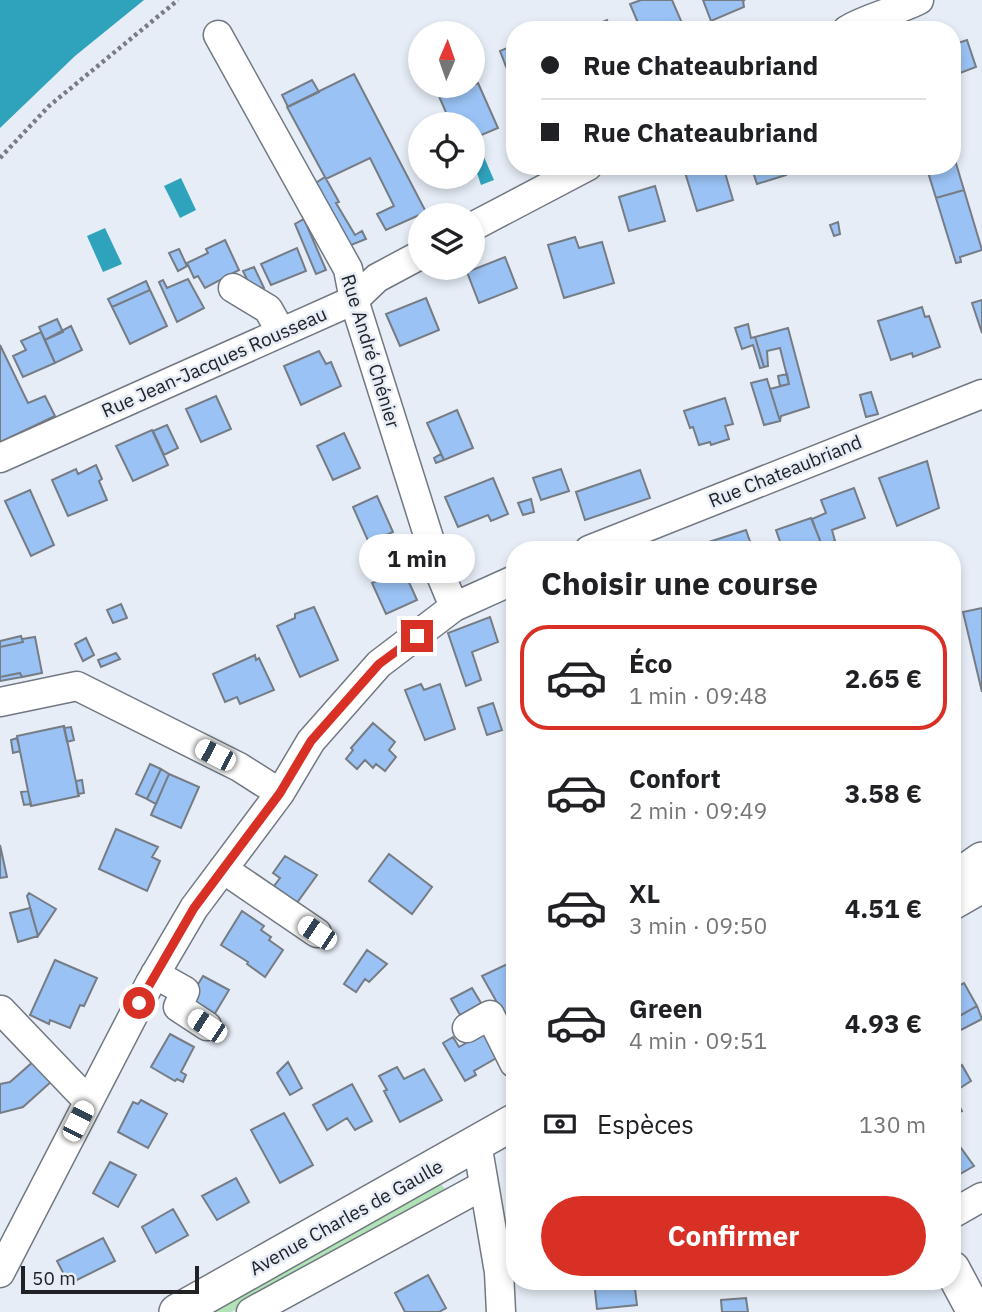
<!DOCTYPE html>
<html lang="fr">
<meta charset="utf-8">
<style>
body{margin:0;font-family:"IBM Plex Sans",sans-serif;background:#f6f6f6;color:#202124;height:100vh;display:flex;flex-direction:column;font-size:26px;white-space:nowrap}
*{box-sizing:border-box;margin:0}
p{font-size:23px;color:#757577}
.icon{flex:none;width:38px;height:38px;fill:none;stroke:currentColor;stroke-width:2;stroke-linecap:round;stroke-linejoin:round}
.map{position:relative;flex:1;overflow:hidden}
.panel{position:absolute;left:506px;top:541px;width:455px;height:749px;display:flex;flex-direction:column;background:#fff;border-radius:28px;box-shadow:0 4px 10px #0003}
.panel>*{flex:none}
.hud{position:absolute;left:506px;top:21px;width:455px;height:154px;border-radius:28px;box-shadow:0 4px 10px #0003;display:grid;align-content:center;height:154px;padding:0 35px;background:#fff}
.needle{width:46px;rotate:2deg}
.fabs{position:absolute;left:408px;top:21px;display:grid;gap:14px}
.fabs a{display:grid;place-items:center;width:77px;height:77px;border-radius:50%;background:#fff;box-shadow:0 4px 10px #0003;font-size:35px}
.scale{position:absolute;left:21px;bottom:18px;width:178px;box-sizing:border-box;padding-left:7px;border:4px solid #202225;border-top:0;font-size:19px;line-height:24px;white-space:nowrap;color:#202225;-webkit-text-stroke:5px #e6edf6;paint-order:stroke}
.end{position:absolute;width:32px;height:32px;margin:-16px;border:9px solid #d93025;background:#fff;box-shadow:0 0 0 4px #fff}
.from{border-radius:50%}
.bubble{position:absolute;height:49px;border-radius:24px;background:#fff;box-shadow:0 4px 10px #0003;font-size:23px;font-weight:700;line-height:49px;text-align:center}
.car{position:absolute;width:21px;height:42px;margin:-21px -10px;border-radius:9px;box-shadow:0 0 5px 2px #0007;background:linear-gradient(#fff 24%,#345 0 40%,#fff 0 76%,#345 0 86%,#fff 0)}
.hud b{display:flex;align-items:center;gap:24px;height:66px;font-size:26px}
.hud b+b{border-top:2px solid #e0e0e0}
.hud i{width:18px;height:18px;background:#202124}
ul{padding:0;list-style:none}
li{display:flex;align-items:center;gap:21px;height:105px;margin:0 14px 10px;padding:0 21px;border:4px solid transparent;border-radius:28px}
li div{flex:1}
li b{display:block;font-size:26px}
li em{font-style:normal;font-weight:700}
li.on{border-color:#d93025}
li>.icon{width:63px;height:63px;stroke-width:1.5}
h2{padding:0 35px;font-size:32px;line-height:84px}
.pay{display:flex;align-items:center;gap:18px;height:77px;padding:0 35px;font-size:26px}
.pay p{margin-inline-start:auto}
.action{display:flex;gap:14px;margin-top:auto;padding:14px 35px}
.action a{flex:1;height:80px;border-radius:42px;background:#d93025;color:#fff;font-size:28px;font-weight:700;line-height:80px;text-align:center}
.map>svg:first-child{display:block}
.green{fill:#b0e4b7}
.water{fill:#30a3bc}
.building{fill:#9ac2f4;stroke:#767c84;stroke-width:2}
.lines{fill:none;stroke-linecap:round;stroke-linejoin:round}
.minor-casing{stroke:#727881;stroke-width:31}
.major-casing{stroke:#727881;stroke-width:38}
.path{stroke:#797d83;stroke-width:4.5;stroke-dasharray:3.5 3.5;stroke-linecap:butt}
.minor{stroke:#fff;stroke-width:28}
.major{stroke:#fff;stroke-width:35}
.route{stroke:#d93025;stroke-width:9}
.labels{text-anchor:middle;stroke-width:5;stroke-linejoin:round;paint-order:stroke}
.street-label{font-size:19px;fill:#202225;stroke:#e6edf6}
</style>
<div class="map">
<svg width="982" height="1312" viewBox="0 0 982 1312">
<rect width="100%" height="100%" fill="#e6edf6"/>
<path class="green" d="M437,1179l8,10 -214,123h-26z"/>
<path class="water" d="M0,0h144l-69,56 -75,72z
M484,157l10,23 -13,5 -8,-24z
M181,178l15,32 -16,8 -16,-32z
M105,228l17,36 -19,8 -16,-36z"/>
<path class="building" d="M641,0h31l13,30h-44l-11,-26z
M703,0h42l-2,1 1,6 -33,14z
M607,20l4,10h-17l-1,-4z
M967,40l9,27 -24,9v-31z
M514,45v42l-14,-36z
M354,74l72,138 -40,18 -9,-16 17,-8 -24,-48 -44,21 -39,-72z
M312,80l7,12 -31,15 -6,-12z
M478,83l20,45 -26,11v-15h-21l-13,-30 20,-8h3l1,3z
M952,150l12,40 -28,8 -10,-32h26z
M683,166h40l10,34 -36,11z
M751,166h33l2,9 -29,9z
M325,177l14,25 -3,1 19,32 7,-4 4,8 -20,8 -35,-61z
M655,186l10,35 -36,10 -10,-34z
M964,190l18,60 -22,7 1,5 -5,1 -20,-65z
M304,219l22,51 -10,4 -21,-50z
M838,222l2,12 -6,2 -4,-11z
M575,237l4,11 23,-6 12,41 -50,15 -16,-53z
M225,240l14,30 -34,18 -7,-12 -4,2 -7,-15 21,-10 -2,-4z
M297,248l9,23 -35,14 -10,-21z
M179,249l8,17 -9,5 -9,-18z
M505,257l12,31 -38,15 -12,-31z
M254,267l10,21 -11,4 -10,-21z
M188,279l16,29 -27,14 -18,-40 4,-2 4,8z
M146,281l4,9 -38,17 -4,-8z
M150,290l17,36 -37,18 -18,-37z
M426,298l13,32 -39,16 -14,-32z
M982,300v33l-10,-30z
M922,307l3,10 4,-1 11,31 -27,10 -1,-4 -21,7 -13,-39z
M57,319l6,13 -18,8 -6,-13z
M748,324l3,14 4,-1 9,30 -4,1 -7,-23 -11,4 -7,-21z
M71,326l11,24 -27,13 -10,-23z
M788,328l21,79 -28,9 -1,5 -10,-32 19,-5 -9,-36 -13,3 1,15 -4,1 -9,-30z
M41,332l14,31 -32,14 -10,-21 13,-6 -5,-9z
M0,345l28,58 17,-7 10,20 -55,26z
M319,351l7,13 5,-2 10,24 -40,19 -17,-39z
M787,374l2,10 -9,2 -2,-10z
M767,379l13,42 -16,4 -13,-42z
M871,392l7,22 -12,3 -6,-22z
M216,396l15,33 -30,13 -15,-33z
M725,398l8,26 -8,2 4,13 -18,6 -1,-3 -11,3 -6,-18 -3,1 -6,-17z
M457,410l16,38 -29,12 -17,-37z
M167,425l11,23 -14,7 -11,-24z
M152,430l16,35 -35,16 -17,-35z
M344,433l16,35 -27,12 -16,-34z
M441,454l3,6 -8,3 -2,-5z
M927,461l12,47 -42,18 -18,-48z
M96,465l6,14 -3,2 8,19 -39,16 -16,-36 24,-11 2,5z
M561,469l8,22 -28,9 -8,-22z
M640,470l10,28 -65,22 -9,-28z
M493,478l15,36 -17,7 -3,-6 -30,12 -13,-30z
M854,488l11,30 -33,12 3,11 -13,5 -10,-27 14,-6 -5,-13z
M30,490l24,55 -23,11 -26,-55z
M377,496l16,36 -24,11 -16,-36z
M531,499l3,13 -11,3 -5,-12z
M811,518l13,32h-41l-7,-20z
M746,530l7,20h-41l-3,-8z
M403,569l14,31 -31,14 -14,-31z
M121,604l6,14 -14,5 -6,-13z
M314,607l24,53 -38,17 -23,-51 18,-8v-4z
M982,608v84l-19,-80z
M490,617l8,25 -26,10 9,28 -15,6 -18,-53z
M21,636l2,6 -23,5v-6z
M35,637l7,36 -20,4 -2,-4 -20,4v-30l23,-5 -1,-3z
M86,638l8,17 -11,6 -8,-17z
M116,653l4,6 -19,8 -3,-7z
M255,655l1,5 3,-2 15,32 -34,14 -3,-7 -12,5 -12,-28z
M20,673l2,4 -22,4v-4z
M421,684l3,6 16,-6 15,45 -30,11 -20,-50z
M493,703l9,27 -15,5 -9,-27z
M373,723l22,19 -6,8 7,7 -11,14 -9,-7 -3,4 -8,-8 -8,9 -11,-10 7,-9 -2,-2z
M64,726l15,70 -48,10 -14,-70z
M71,727l3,13 -7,2 -3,-14z
M17,738l3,13 -7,2 -2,-13z
M150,764l11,5 -14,30 -11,-5z
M161,769l8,5 -13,30 -9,-5z
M169,774l30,13 -18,41 -30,-13z
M82,780l2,13 -6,1 -2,-13z
M28,791l3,13 -7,1 -3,-13z
M116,829l42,18 -6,10 8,4 -13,30 -48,-22z
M0,845l7,32 -7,1z
M389,854l43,33 -20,27 -43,-33z
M285,856l32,19 -26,36 -23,-17 12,-16 -7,-5z
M29,893l27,16 -18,27 -11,-40z
M30,908l8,28 -20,6 -8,-29z
M242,911l22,15 -3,4 10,7 -2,3 14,10 -18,27 -18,-13 1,-2 -27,-17z
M367,950l20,14 -18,18 -4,-3 -9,13 -12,-8z
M55,960l42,18 -13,28 -4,-1 -10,23 -20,-8 -1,4 -19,-9z
M514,961v85l-2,-17 -30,-53z
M203,976l26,14 -18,30 -26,-14z
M964,983l13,23 -25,14v-31z
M472,988l9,15 -21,12 -9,-16z
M977,1006l5,13 -23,12 -6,-11z
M486,1032l14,24 -26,15 2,4 -11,6 -22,-38 10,-6 6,10z
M170,1034l24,13 -13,25 5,3 -3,7 -6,-3 -2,2 -24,-14z
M34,1061l18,20 -29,26 -23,6v-29l10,-2z
M288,1062l14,26 -12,7 -13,-22z
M962,1065l9,16 -11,7 -8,-17z
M397,1067l7,12 20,-10 18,31 -42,22 -16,-31 3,-1 -8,-14z
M352,1084l20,37 -17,9 -8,-12 -20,12 -14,-25z
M952,1093l10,18 -10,5z
M141,1100l26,14 -19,34 -30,-16 15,-30 5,2z
M284,1113l29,52 -33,18 -29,-53z
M952,1148l2,4 7,-4 13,18 -21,12z
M110,1162l26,13 -18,32 -25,-14z
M236,1178l13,24 -32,18 -15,-24z
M173,1209l15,26 -32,18 -14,-26z
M103,1238l12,23 -46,23 -12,-23z
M428,1275l18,33 -7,4h-34l-10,-19z
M594,1281h40l3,24 -40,4z
M746,1298l2,14h-26l-1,-12z"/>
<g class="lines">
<g class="minor-casing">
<path id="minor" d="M847,30c22,-13 48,-18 72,-30
M218,35l130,234 6,31 86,273 14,34
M472,227l116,-61
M233,288l35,21 13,23
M0,458l354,-158 23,-22 43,-23
M589,550l393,-156
M0,702l77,-16 162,81 41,26
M223,869l94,64
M952,906l30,-17
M155,974l30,17 -7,16 29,19
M1,1010l87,91
M467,1028l23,-13 24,48
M477,1143l22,129 2,40
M952,1214l30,-17
M0,1273l150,-290 44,-75 86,-115 31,-52 68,-77 75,-57 60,-27
M251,1312l233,-127"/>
</g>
<g class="major-casing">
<path id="major" d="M952,881l30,-21
M952,1269l23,43
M177,1312l337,-190"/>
</g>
<path class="path" d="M0,158l49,-52 129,-106"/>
<use href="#minor" class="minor"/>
<use href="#major" class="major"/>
</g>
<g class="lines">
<path class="route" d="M139,1003l55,-95 86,-115 31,-52 68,-77 38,-28"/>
</g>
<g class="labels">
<g class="street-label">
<text transform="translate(371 351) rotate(73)" y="7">Rue André Chénier</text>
<text transform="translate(214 362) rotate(-24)" y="7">Rue Jean-Jacques Rousseau</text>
<text transform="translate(785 471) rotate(-22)" y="7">Rue Chateaubriand</text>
<text transform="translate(346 1217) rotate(-29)" y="7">Avenue Charles de Gaulle</text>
</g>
</g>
</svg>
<div class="fabs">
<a><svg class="needle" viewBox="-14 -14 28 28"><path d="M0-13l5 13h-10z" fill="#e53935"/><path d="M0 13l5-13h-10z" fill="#757577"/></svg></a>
<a><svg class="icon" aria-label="locate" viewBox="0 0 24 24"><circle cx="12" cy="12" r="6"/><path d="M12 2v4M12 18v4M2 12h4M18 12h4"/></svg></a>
<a><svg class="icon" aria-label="layers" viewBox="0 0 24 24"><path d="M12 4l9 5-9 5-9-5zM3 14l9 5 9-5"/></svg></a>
</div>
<div class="scale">50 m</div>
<i class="end from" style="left:139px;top:1003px"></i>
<i class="end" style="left:417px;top:636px"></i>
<div class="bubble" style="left:359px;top:534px;width:116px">1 min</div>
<i class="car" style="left:215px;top:755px;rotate:297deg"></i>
<i class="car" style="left:317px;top:933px;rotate:304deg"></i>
<i class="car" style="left:207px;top:1026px;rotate:303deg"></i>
<i class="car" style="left:78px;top:1121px;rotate:27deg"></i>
<div class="hud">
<b><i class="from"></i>Rue Chateaubriand</b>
<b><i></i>Rue Chateaubriand</b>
</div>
<section class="panel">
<h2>Choisir une course</h2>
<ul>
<li class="on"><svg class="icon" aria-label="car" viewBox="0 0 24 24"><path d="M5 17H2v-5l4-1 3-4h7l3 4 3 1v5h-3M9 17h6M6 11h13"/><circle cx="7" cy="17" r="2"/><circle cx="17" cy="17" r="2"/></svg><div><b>Éco</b><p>1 min · 09:48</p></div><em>2.65 €</em></li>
<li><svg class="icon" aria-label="car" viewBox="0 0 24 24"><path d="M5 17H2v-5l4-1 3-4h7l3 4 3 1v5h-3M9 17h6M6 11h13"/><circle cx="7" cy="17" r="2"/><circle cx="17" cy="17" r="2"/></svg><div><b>Confort</b><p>2 min · 09:49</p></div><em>3.58 €</em></li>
<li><svg class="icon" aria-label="car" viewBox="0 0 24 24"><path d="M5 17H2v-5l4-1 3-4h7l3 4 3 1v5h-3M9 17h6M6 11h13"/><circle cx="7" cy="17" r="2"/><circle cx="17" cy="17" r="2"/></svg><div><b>XL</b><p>3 min · 09:50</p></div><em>4.51 €</em></li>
<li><svg class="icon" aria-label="car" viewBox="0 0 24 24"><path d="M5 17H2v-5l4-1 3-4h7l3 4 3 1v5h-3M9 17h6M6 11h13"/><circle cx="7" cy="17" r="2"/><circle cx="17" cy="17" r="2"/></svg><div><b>Green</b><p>4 min · 09:51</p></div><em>4.93 €</em></li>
</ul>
<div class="pay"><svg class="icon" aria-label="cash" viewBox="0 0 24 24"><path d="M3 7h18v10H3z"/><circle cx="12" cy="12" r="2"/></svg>Espèces<p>130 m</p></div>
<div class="action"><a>Confirmer</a></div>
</section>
</div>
